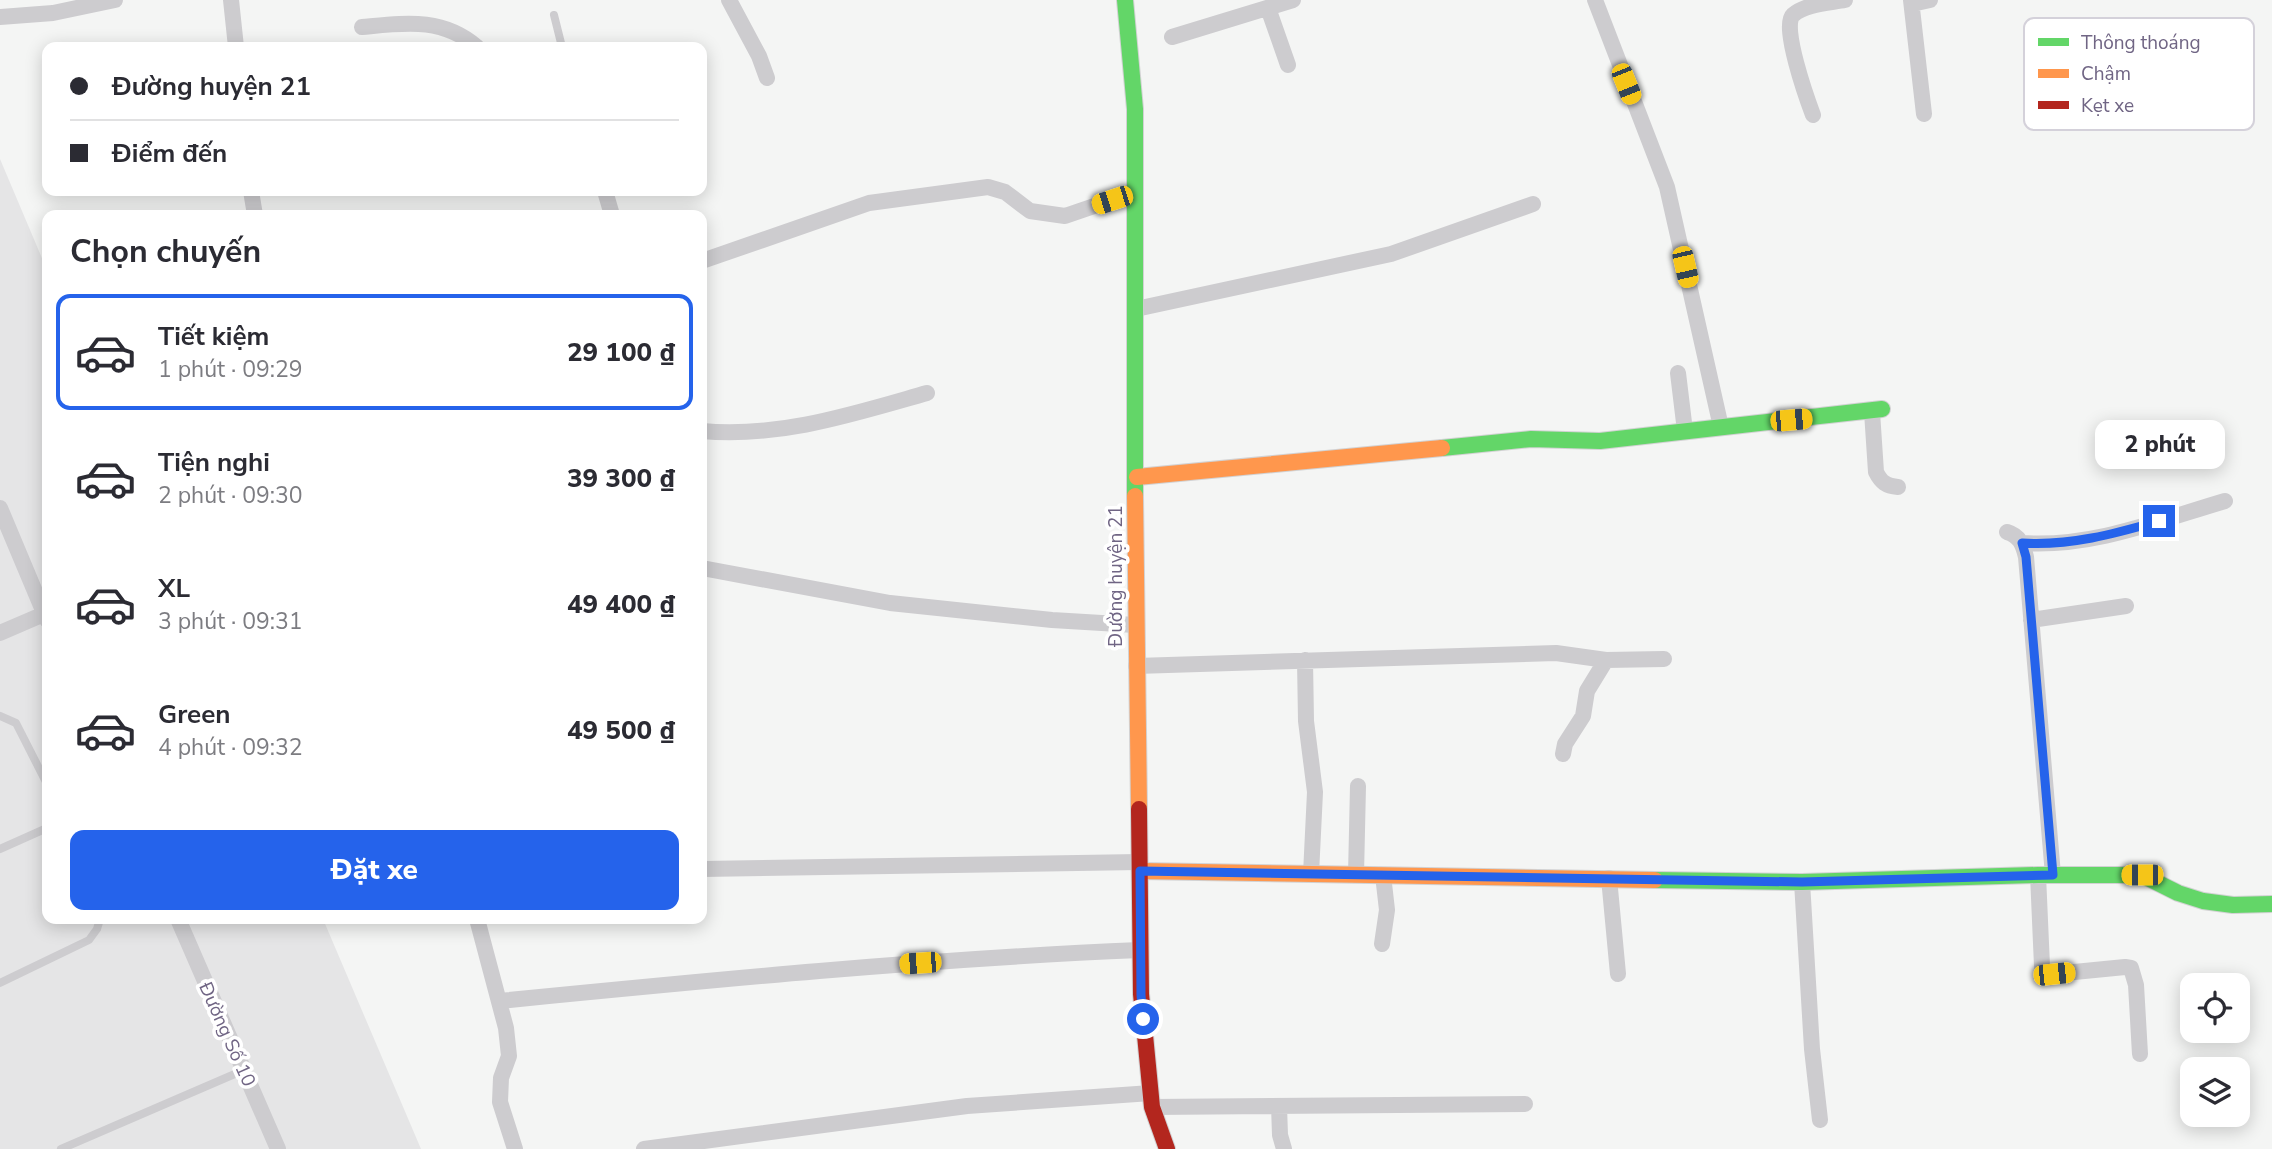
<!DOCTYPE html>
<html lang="vi">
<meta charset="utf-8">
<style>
body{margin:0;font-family:"Nunito Sans",sans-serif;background:#f7f7f7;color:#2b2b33;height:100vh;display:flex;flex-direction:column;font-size:26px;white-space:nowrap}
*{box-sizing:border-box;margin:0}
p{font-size:23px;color:#7c7c81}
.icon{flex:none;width:38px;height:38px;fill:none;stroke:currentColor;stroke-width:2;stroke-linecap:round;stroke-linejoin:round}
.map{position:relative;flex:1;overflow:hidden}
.drawer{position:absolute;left:42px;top:210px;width:665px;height:714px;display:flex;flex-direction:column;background:#fff;border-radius:14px;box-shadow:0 4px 18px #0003}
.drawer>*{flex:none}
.guide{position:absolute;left:42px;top:42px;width:665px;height:154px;border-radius:14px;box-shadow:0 4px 18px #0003;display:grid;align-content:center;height:154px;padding:0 28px;background:#fff}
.controls{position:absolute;left:2180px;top:973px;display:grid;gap:14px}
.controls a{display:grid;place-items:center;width:70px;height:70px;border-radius:14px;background:#fff;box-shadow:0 4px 18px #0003;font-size:35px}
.end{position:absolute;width:32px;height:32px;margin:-16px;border:9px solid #2563eb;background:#fff;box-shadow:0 0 0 4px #fff}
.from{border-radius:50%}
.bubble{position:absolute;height:49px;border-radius:14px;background:#fff;box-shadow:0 4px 18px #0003;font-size:23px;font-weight:800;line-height:49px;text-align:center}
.car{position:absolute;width:21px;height:42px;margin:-21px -10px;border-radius:9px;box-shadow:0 0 5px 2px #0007;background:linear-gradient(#f5c518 24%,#345 0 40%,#f5c518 0 76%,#345 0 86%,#f5c518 0)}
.guide b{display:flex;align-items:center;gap:24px;height:66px;font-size:26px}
.guide b+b{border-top:2px solid #e1e1e2}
.guide i{width:18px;height:18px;background:#2b2b33}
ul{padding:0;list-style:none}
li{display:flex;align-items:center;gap:21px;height:116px;margin:0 14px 10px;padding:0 14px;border:4px solid transparent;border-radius:14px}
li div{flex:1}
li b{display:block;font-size:26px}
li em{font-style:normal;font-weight:800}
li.current{border-color:#2563eb}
li>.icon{width:63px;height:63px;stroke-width:1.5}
h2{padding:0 28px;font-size:32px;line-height:84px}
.cta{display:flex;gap:14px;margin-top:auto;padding:14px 28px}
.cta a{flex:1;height:80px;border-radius:14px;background:#2563eb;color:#fff;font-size:28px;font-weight:800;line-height:80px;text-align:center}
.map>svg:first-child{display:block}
.built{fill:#e5e5e6}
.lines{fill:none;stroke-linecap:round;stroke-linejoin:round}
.fast-casing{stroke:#d2d2d3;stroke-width:18}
.slow-casing{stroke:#d2d2d3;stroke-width:18}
.jam-casing{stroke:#d2d2d3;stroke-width:18}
.lane{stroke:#cdcccf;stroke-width:8}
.street{stroke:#cdcccf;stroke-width:16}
.fast{stroke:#63d668;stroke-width:16}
.slow{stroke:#ff974d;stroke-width:16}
.jam{stroke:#b3261e;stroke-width:16}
.route{stroke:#2563eb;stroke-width:9}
.labels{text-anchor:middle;stroke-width:7;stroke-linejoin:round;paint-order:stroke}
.street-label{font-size:19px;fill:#706584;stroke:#fff}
.key{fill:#fff;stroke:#d4d1da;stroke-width:2}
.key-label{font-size:19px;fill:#706584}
</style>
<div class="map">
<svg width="2272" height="1149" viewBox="0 0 2272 1149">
<rect width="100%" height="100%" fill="#f4f5f4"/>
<path class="built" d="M0,159l47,111v649h276l98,230h-421z"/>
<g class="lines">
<g class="fast-casing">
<path id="fast" d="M1125,0l10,109v387
M1442,448l89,-9 69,2 282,-32
M1655,880l147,2 236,-7h104l36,18 25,8 30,4 39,-1"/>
</g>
<g class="slow-casing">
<path id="slow" d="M1137,477l305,-29
M1135,496l4,313
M1140,871l515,9"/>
</g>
<g class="jam-casing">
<path id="jam" d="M1139,809l2,185 11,113 15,42"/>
</g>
<path class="lane" d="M554,15l8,32
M0,716l16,7 31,61
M0,849l47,-21
M0,983l89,-43 8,-11 3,-10
M61,1149l183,-79"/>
<path class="street" d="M231,0l5,47
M729,0l30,56 8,22
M1595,0l72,187 54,240
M1911,0l13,114
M1912,4l18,-4
M1268,8l20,57
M0,17l53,-4 62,-13
M362,27c43,-4 80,-10 115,20
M1172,37l121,-37
M1813,115c-6,-16 -32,-89 -20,-100 12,-11 37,-12 52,-15
M251,191l4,24
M605,191l7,24
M702,261l167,-58 119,-16 17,5 25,19 35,5 70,-24
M1136,309l255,-55 142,-50
M1678,373l7,58
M1872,412l4,60c5,10 10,14 22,15
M702,431c78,7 151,-17 225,-38
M0,508l47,112
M2007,532c13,4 16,13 19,25l27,318
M2022,543c70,5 138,-23 203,-42
M702,568l188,35 162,17 83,5
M2031,620l95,-14
M0,633l44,-19
M1305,660l1,61 9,71 -4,82
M1136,666l420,-13 50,7 58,-1
M1563,754l2,-10 18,-28 4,-25 19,-31
M702,869l437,-7
M1356,875l2,-89
M2038,875l4,91 2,6 10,2 71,-7 6,1 5,17 4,69
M1609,878l9,96
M1802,882l10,167 8,71
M178,919l100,230
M477,919l29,109 3,28 -8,22 -1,24 15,47
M1382,944l5,-34 -4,-35
M499,1001c213,-21 427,-42 641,-51
M1279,1106l1,29 4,14
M1152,1107l373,-3
M644,1149l323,-43 184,-13"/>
<use href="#fast" class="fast"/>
<use href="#slow" class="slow"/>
<use href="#jam" class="jam"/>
</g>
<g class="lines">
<path class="route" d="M1143,1019l-2,-24 -1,-124 662,11 251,-7 -27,-318 -4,-14c48,3 92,-9 137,-22"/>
</g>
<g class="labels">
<g class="street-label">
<text transform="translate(1115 576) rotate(-90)" y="7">Đường huyện 21</text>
<text transform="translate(228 1034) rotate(66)" y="7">Đường Số 10</text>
</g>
</g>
<rect x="2024" y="18" width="230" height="112" rx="10" class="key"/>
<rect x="2038" y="38" width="31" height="8" fill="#63d668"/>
<rect x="2038" y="69" width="31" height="9" fill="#ff974d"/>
<rect x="2038" y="101" width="31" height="8" fill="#b3261e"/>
<g class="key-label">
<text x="2081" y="49">Thông thoáng</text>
<text x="2081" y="80">Chậm</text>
<text x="2081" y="112">Kẹt xe</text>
</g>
</svg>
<div class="controls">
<a><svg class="icon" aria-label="locate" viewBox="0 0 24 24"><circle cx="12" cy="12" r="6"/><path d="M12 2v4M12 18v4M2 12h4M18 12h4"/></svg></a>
<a><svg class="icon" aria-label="layers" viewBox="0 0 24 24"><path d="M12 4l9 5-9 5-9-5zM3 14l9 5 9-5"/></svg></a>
</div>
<i class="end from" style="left:1143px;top:1019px"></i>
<i class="end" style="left:2159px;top:521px"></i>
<div class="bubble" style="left:2095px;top:420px;width:130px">2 phút</div>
<i class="car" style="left:1626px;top:84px;rotate:158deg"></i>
<i class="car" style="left:1112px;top:200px;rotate:252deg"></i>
<i class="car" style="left:1685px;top:267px;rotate:167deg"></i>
<i class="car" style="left:1791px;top:420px;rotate:85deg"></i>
<i class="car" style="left:2142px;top:875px;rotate:270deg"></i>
<i class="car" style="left:920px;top:963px;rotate:266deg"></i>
<i class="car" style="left:2054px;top:974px;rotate:84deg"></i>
<div class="guide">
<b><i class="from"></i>Đường huyện 21</b>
<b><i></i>Điểm đến</b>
</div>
<section class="drawer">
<h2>Chọn chuyến</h2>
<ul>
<li class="current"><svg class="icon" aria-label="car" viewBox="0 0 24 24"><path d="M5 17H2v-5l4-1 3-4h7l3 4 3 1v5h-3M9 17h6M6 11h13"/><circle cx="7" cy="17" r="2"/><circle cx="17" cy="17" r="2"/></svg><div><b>Tiết kiệm</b><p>1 phút · 09:29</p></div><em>29 100 ₫</em></li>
<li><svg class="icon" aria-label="car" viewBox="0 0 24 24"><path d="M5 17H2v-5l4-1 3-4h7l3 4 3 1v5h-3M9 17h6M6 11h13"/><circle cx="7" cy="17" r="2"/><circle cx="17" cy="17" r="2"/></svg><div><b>Tiện nghi</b><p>2 phút · 09:30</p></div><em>39 300 ₫</em></li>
<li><svg class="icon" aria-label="car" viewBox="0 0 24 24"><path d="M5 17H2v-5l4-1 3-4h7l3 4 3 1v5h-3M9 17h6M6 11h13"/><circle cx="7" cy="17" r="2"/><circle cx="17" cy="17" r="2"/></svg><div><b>XL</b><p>3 phút · 09:31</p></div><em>49 400 ₫</em></li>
<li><svg class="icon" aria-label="car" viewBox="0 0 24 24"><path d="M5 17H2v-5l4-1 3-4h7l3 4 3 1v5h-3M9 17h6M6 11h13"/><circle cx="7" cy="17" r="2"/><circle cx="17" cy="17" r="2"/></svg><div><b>Green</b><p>4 phút · 09:32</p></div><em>49 500 ₫</em></li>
</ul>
<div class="cta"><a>Đặt xe</a></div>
</section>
</div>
